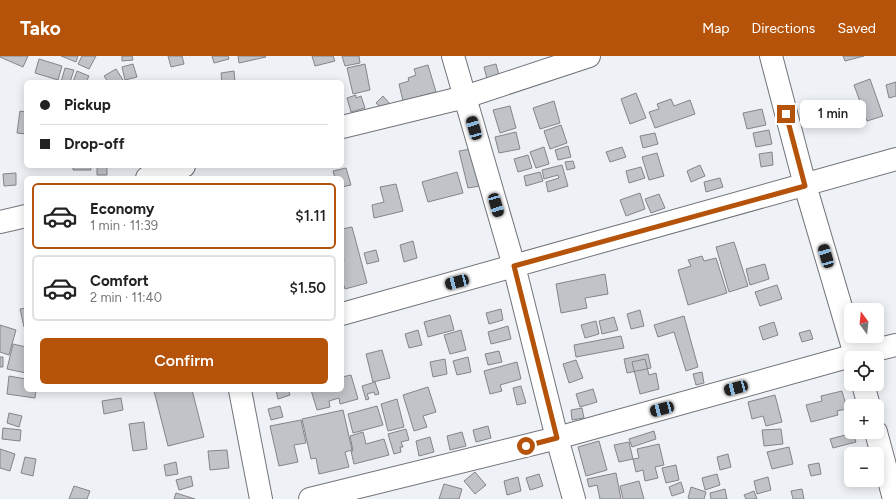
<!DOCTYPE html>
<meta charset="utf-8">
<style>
body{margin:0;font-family:Figtree,sans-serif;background:#f6f6f6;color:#222;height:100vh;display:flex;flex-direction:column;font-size:15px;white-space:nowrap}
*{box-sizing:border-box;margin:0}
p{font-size:13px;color:#767676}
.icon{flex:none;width:22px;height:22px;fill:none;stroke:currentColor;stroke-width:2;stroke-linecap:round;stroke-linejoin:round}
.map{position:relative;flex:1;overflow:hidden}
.panel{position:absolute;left:24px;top:120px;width:320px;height:216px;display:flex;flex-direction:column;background:#fff;border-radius:6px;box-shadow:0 2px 10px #0003}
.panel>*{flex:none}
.banner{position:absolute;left:24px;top:24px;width:320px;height:88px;border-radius:6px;box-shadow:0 2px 10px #0003;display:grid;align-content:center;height:88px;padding:0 16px;background:#fff}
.needle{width:26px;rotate:345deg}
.tools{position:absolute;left:844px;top:247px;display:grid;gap:8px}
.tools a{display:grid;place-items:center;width:40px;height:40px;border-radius:6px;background:#fff;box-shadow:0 2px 10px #0003;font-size:20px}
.end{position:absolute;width:18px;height:18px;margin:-9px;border:5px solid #b45309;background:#fff;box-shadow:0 0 0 2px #fff}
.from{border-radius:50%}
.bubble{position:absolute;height:28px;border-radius:6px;background:#fff;box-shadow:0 2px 10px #0003;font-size:13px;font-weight:600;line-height:28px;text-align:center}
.car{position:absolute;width:12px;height:24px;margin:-12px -6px;border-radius:5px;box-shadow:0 0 3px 1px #0007;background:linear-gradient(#222 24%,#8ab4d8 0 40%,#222 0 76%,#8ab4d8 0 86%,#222 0)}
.banner b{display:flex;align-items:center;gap:14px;height:38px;font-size:15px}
.banner b+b{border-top:1px solid #e0e0e0}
.banner i{width:10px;height:10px;background:#222}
ul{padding:7px 0 0;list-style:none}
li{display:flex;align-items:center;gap:12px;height:66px;margin:0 8px 6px;padding:0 8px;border:2px solid #e0e0e0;border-radius:6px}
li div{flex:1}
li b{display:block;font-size:15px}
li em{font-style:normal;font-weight:600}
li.selected{border-color:#b45309}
li>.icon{width:36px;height:36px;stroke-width:1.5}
.cta{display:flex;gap:8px;margin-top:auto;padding:8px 16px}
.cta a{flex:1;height:46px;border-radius:6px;background:#b45309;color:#fff;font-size:16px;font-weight:600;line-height:46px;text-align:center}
header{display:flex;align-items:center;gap:24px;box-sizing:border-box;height:56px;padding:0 20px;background:#b45309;color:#fff}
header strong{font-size:19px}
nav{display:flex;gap:22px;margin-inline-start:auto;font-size:14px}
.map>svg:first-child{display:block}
.building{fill:#c0c3c8;stroke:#83858a}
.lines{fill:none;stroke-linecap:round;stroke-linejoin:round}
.street-casing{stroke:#727479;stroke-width:24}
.street{stroke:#fff;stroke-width:22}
.route{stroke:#b45309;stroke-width:5}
</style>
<header>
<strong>Tako</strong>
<nav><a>Map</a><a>Directions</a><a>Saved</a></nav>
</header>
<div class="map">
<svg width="896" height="443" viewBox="0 0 896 443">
<rect width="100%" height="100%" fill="#eef1f6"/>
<path class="building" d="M0,0h28l-5,11 -23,-10z
M61,0h17l-2,6z
M82,0h14l-7,13 -11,-5z
M122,0h10l1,4 -11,1z
M168,0h14l2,8 -13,3z
M212,0h16l1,3 -15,4z
M238,0h27l1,1 -27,6z
M312,0h21l2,5 -20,5z
M342,0h17l1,7 -15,3z
M843,0h21l-19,5z
M39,3l23,7 -4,14 -23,-7z
M133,8l4,13 -12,3 -3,-13z
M365,8l5,26 -17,4 -6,-26z
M496,8l3,11 -12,4 -3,-12z
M428,9l8,27 -33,9 -4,-17 10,-3 -1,-3 8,-3 -2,-6z
M65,12l9,2 -4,12h-9z
M116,13l7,11 -4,2h-11l-4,-6z
M77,15l12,5 -3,6h-13z
M234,15l1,11h-13l-1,-9z
M870,23l13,37 -16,5 -13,-36z
M896,26v14l-7,2 -3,-13z
M636,37l10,25 -16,6 -9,-25z
M356,39v3l5,-2 4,12 -14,4 -4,-14z
M383,40l7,8 -6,6 -8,-7z
M671,43l3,7 16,-6 5,14 -40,14 -6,-16 10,-3 -2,-5z
M554,45l6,22 -20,6 -7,-21z
M510,50l6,22 -16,5 -7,-23z
M762,53l4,16 -19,4 -4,-16z
M20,55l6,1v22l-9,-1z
M561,69l6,18 -17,6 -6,-18z
M769,74l3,14 -16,3 -3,-14z
M516,76l4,17 -21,4 -4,-16z
M655,77l3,11 -15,4 -3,-12z
M568,90l3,11 -13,3 -3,-10z
M544,91l5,17 -13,4 -6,-16z
M622,91l4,10 -16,5 -4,-10z
M471,93l9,37 -12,2 -9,-37z
M772,96l1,13 -12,2 -2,-13z
M657,97l7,23 -15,4 -7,-23z
M528,99l4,13 -14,4 -4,-13z
M573,105l2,7 -8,2 -2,-8z
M562,109l6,21 -20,6 -2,-10 13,-4 -1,-3 -14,4 -2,-9z
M700,109l5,11 -14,6 -4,-11z
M73,110h17l1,4h-18z
M97,110h10v9h-10z
M641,111l4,11 -16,5 -3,-12z
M346,112l5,17 -9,2v-9h-7l-2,-7z
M457,116l6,21 -35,9 -6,-20z
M540,116l3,9 -17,5 -2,-10z
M16,117v12l-12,1 -1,-12z
M720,122l3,9 -17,5 -2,-10z
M396,128l7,27 -29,7 -2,-13 12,-3 -4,-15z
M640,137l5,16 -19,7 -6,-16z
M659,138l6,14 -14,5 -6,-14z
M352,171l15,56 -22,6 -3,-9v-18l2,-1 -2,-7v-25z
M413,185l4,17 -13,4 -4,-17z
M734,186l14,44 -19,6 -13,-45z
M376,194l3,11 -12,3 -3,-11z
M702,200l2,5 12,-3 11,35 -39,12 -10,-35 13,-4 -3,-6z
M765,208l4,15 -19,6 -4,-16z
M605,218l3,20 -23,4 2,10 -26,5 -5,-29z
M777,229l5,14 -22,7 -5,-14z
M26,252v18l-2,1 -4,-18z
M501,253l2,11 -14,4 -3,-11z
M640,254l4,16 -13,3 -4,-15z
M450,259l4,15 -26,7 -4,-15z
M684,260l14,51 -12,4 -12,-39 -16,5 -4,-12z
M614,261l4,13 -16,4 -3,-13z
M596,265l3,13 -14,4 -4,-13z
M774,266l4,13 -15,5 -4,-13z
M0,269l16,5 -7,25 -9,-3z
M508,270l3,13 -20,5 -3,-12z
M418,274l4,15 -13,3 -4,-14z
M461,274l5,20 -16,4 -6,-19z
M810,274l3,9 -11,3 -3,-9z
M621,280l3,12 -48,9 -2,-12z
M13,288l13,3v26l-19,-4z
M382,294l8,28 -17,4 -7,-28z
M499,295l3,11 -14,3 -3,-11z
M648,298l3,14 -24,5 -3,-14z
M0,301h3v10h-3z
M468,301l3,15 -14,3 -4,-14z
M445,303l2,15 -14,3 -3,-15z
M645,303l4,16 7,-2 3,16 -19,5 -8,-32z
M576,304l7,18 -14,5 -6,-19z
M517,306l4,17 -21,6 2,6 -12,3 -6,-23z
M702,316l2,11 -8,2 -3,-11z
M351,319l7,24 -18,5 -1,-6 -10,3 1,6 -13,3 -6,-20h31v-13z
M9,320l17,3v11h10l-1,8 -28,-4z
M375,326l4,12 -4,1 -1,-3 -7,2 2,5 -3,1 -4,-14z
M521,330l5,17 -9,2 -4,-17z
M428,331l8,25 -13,4 4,11 -13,4 -11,-36z
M593,333l4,13 -17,5 -4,-13z
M159,334h33l12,47 -36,9 -14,-55z
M276,334h12l2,5 -12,4z
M842,335l5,18 -10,2 1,4 -27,7 -5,-17 16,-4 -1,-5z
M775,339l7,27 -16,4 -3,-10 -11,3 -4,-17z
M121,342l2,12 -19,4 -2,-13z
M397,343l7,28 -16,4 -7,-27z
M280,350l3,11 -12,3 -3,-11z
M377,350l6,19 -30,8 -5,-19z
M582,352l2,10 -12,2 -1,-10z
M343,354l9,40 -7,2 4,15 -30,7 -3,-16 -5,1 -9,-40z
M9,357l13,3 -3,11 -12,-4z
M301,364l5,23 -12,2 4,17 -19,4 -9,-40z
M144,366l3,27 -14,2 -4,-27z
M488,370l3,12 -15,4 -3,-12z
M3,372l18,2 -1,11 -18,-2z
M406,373l3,11 -8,2 2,5h-3l1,5 -7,2 -6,-20z
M781,373l2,15 -19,2 -2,-16z
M654,375l2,8 -24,8 -3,-8z
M363,376l3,12 18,-5 5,16 -35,9 -3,-13h2l-3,-15z
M462,376l4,14 -16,4 -3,-14z
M853,377l3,9 -23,6 -3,-9z
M430,381l4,15 -15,4 -3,-15z
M599,385l8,29 -21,6 -8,-29z
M629,386l4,17 -14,3 -5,-17z
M659,388l5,21 -9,2 3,11 -13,3 -2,-11 -7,2 -3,-13 6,-1 -2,-9z
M789,391l4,17 -21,5 -5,-17z
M0,393l15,5 -5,17 -10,-3z
M227,394l2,18 -19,2 -2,-19z
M728,398l3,13 -11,3 -3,-13z
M25,401l11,2 -3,17 -12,-3z
M176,406l2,12 -12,2 -2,-11z
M819,407l2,11 -10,2 -3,-11z
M676,409l3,15 -13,3 -4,-15z
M475,416l11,13 -11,9 -11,-13z
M616,417l5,26h-21l-3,-14 -8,2 -2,-8z
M539,418l4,12 -13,4 -4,-12z
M717,418l3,11 -15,5 -3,-12z
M191,420l2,10 -14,4 -3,-10z
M518,421l3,14 -14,4 -3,-14z
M768,421l3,13 -14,4 -3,-13z
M639,425l5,18h-21l-3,-13z
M681,426l3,10 -12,4 -3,-9z
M444,428l18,5 -3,10h-20z
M74,430l16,5 -3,8h-18z
M691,431l15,5 -2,7h-13l-3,-1z
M725,433l2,10h-16l-1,-6z
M802,433l2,10h-11l-2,-8z
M754,435l3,8h-11l-2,-4z
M176,437l19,6h-21z"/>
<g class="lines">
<g class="street-casing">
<path id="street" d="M453,0l61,210 43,172 17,61
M771,0l34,129 51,173
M342,71l123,-30 124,-41
M147,122l37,-12
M0,166l26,-6
M342,258l554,-155
M863,328l6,22
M240,334l21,109
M876,376l18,67
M310,443l247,-61 298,-83 41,-10"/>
</g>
<use href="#street" class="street"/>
</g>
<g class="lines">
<path class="route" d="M526,390l31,-8 -43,-172 291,-80 -19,-72"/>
</g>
</svg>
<div class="tools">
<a><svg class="needle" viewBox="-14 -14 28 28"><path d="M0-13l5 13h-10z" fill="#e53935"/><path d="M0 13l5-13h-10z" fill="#767676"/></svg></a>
<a><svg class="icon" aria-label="locate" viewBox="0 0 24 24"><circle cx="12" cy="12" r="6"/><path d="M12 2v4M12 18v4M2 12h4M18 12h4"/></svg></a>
<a>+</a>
<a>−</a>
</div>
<i class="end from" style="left:526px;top:390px"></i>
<i class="end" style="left:786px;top:58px"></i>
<div class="bubble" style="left:800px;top:44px;width:66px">1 min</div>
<i class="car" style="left:474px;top:72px;rotate:344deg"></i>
<i class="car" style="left:496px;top:149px;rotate:164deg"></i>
<i class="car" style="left:826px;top:200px;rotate:344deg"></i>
<i class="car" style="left:457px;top:226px;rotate:255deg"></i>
<i class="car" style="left:736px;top:332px;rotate:255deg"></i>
<i class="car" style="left:662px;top:353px;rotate:255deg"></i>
<div class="banner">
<b><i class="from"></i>Pickup</b>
<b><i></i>Drop-off</b>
</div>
<section class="panel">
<ul>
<li class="selected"><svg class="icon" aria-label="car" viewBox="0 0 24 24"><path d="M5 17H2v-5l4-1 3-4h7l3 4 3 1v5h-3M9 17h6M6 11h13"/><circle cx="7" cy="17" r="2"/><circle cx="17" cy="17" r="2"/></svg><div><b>Economy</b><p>1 min · 11:39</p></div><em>$1.11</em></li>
<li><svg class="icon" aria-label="car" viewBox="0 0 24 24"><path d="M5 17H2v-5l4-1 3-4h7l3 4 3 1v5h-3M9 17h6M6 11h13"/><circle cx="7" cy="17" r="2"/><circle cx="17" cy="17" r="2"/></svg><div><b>Comfort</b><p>2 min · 11:40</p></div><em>$1.50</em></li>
</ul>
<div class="cta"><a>Confirm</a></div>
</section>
</div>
